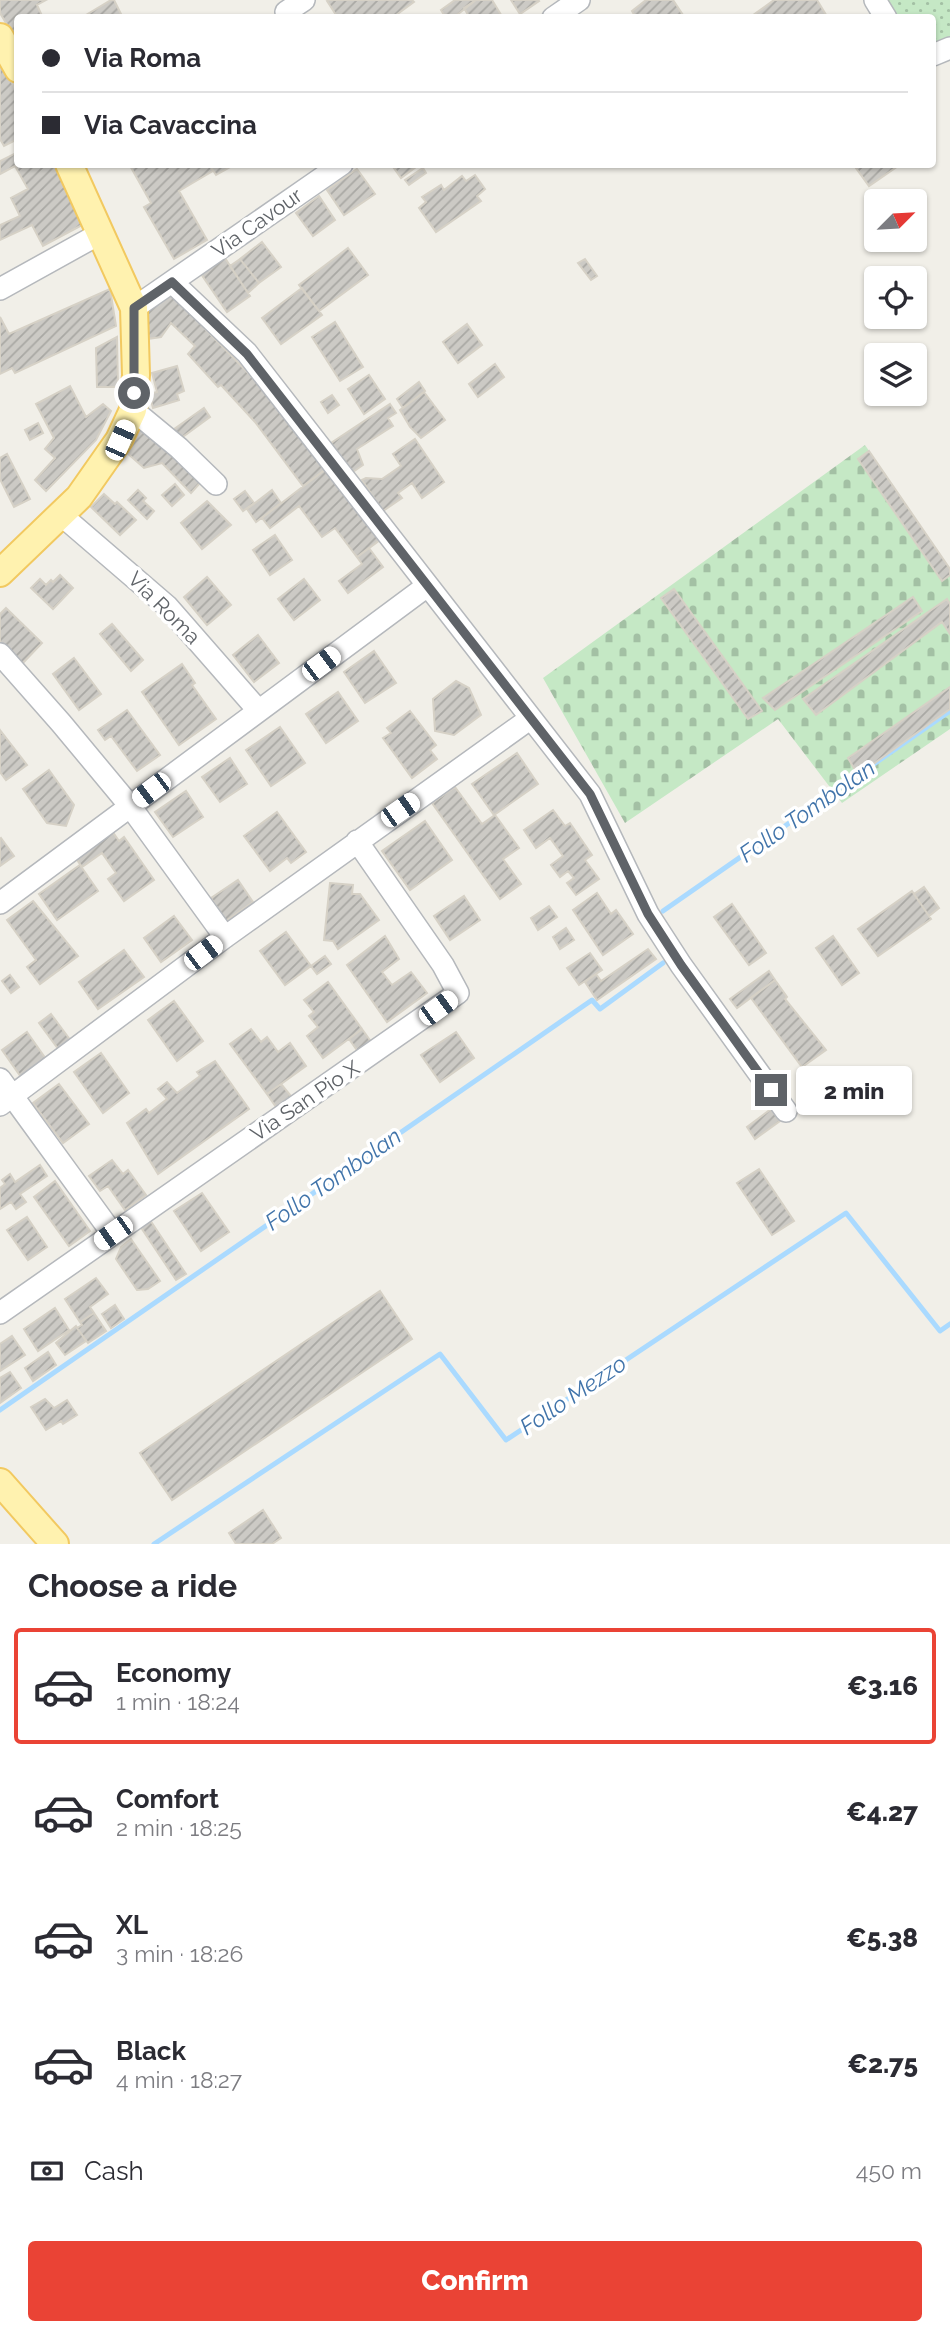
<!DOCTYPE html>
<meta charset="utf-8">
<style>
body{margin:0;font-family:Raleway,sans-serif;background:#f2f2f3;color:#2b2b33;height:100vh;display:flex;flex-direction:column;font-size:26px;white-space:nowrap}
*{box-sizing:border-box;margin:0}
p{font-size:23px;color:#7c7c81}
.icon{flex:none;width:38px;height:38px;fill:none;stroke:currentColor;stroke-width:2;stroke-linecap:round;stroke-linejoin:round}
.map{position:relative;height:1544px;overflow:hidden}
.panel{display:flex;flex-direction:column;background:#fff;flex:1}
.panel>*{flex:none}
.hud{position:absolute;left:14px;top:14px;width:922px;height:154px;border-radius:7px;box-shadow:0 2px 5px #0004;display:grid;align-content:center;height:154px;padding:0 28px;background:#fff}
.needle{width:46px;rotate:66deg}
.controls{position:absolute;left:864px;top:189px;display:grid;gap:14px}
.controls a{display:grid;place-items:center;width:63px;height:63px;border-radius:7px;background:#fff;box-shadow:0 2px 5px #0004;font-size:35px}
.end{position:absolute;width:32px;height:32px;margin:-16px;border:9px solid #5f6368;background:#fff;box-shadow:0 0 0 4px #fff}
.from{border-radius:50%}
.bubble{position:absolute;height:49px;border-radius:7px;background:#fff;box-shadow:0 2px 5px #0004;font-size:23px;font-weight:800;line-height:49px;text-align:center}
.car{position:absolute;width:21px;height:42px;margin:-21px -10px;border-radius:9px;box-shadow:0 0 5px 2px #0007;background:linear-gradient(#fff 24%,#345 0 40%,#fff 0 76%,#345 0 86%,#fff 0)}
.hud b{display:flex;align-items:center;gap:24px;height:66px;font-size:26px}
.hud b+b{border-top:2px solid #e1e1e2}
.hud i{width:18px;height:18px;background:#2b2b33}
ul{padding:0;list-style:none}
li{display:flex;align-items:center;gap:21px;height:116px;margin:0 14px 10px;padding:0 14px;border:4px solid transparent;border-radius:7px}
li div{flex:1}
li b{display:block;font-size:26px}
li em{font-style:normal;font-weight:800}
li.active{border-color:#ea4335}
li>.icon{width:63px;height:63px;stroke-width:1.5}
h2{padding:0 28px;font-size:32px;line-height:84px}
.pay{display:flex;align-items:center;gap:18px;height:77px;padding:0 28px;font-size:26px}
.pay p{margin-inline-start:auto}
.action{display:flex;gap:14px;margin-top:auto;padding:14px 28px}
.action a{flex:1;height:80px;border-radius:7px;background:#ea4335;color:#fff;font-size:28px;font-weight:800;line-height:80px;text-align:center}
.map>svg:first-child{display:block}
.green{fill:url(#green-dots)}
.cemetery{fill:url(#cemetery-stones)}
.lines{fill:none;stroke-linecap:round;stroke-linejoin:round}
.stream{stroke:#aadaff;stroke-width:5}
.building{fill:url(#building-hatch);stroke:#d6d1c6;stroke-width:2}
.minor-casing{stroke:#b5b8bc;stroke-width:24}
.major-casing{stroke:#f2c960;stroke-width:30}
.minor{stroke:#fff;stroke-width:21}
.major{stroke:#fff2af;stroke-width:26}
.route{stroke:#5f6368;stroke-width:9}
.labels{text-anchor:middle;stroke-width:7;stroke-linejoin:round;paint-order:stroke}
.street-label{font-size:21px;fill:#5f6368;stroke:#fff}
.water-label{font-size:23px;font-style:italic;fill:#4174aa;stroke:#fff}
</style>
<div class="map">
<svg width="950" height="1544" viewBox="0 0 950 1544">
<defs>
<pattern id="green-dots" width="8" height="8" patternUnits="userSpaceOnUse" patternTransform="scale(1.75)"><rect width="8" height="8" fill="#c5e8c5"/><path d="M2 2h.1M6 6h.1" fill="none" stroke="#a3c0a4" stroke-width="1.8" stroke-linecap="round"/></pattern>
<pattern id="cemetery-stones" width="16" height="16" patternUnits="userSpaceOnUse" patternTransform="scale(1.75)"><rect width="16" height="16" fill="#c5e8c5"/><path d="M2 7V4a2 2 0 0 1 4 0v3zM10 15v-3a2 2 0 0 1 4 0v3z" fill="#a3c0a4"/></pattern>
<pattern id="building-hatch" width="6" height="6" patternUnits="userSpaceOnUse" patternTransform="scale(1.75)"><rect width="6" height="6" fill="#cccac5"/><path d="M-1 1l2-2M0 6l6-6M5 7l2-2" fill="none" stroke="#a9a8a4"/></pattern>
</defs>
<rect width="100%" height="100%" fill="#f1efe8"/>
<path class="green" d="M882,0h68v37l-17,9v-28l-39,-1z"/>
<path class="cemetery" d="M865,445l85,124v160l-108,74 -64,-84 -153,104 -82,-145z"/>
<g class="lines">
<path class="stream" d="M663,911l287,-200
M0,1410l592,-410 8,9 63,-46
M154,1544l286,-190 66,86 340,-227 94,118 10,-7"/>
</g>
<path class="building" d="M0,0h46l-9,5 6,13h-25v25l-18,-30z
M111,0h3l9,18h-42z
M329,0h83l2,2 -22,16h-54l-11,-17z
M455,0h21l-23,18h-7l-5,-8z
M476,0h16l11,18h-33l-6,-10z
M511,0h27l1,1 -19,13z
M646,0h27l12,18h-49l-4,-7z
M774,0h43l11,18h-79z
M3,66l15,28v45l-14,7 -4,-7v-71z
M18,152v12h36l30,60 -41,22 -11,-21 -32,15v-15l20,-9 -9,-18 17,-9 -13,-23 -15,8v-13z
M129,164h80l4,7 -34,20 28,49 -33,19 -30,-52 7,-4z
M209,164h25v1l-18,10z
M391,164h29l-19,14z
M853,164h48l-32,22z
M423,168l3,5 -17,12 -4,-5z
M357,169l18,25 -31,21 -17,-25z
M475,175l10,14 -8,7 4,5 -45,31 -17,-24 7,-6 -4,-5 19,-12 3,5 18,-14 4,5z
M319,196l16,24 -22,16 -17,-23z
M262,242l19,25 -22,16 -19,-24z
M348,248l20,27 -49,36 -20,-26z
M223,255l27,41 -23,16 -28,-41z
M240,259l19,24 -11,10 -18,-27z
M585,259l12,17 -6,4 -13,-17z
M168,288l40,39 -3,2 52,53 69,87 -23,17 -48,-64 -34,-37 -3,2 -30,-33 7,-8 -24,-23 -10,14 -14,2 -4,-33z
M302,288l20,27 -41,29 -19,-26z
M110,289l6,37 -101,47 -3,-5 -12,6v-57l9,17z
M335,322l28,45 -23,14 -28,-44z
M467,324l15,21 -24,18 -15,-21z
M117,337l1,50h-21l-1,-39z
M495,364l9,13 -26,20 -9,-13z
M177,366l7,25 -7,3 2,6 -26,8 -4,-14 8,-2 -5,-19z
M369,375l16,24 -21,15 -16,-25z
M419,382l6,9 -22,17 -6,-9z
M70,386l16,31 17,-13 8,7 -15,29 -50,51 -11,-11 20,-22 -10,-9 9,-11 -18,-34z
M424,392l21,28 -24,18 -11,-11 -10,-17z
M332,395l7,10 -11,8 -7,-11z
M390,404l6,9 -8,5 5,8 -36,23 6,16 -10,7 -22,-29z
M204,408l6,9 -33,24 -7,-9z
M38,423l5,10 -13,7 -5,-10z
M139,423l61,60 -9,10 -29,-30 -18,5 -25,-22z
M415,439l29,43 -22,16 -10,-15 -14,10 4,5 -19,13 -21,-31 4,-2 16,1 19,-13 -8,-12z
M869,451l81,118v6l-8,6 -84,-122z
M7,454l23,45 -16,8 -14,-28v-21z
M326,469l54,71 -23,17 -22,-29 -13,9 -23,-31 -29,22 -8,-10z
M175,484l9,11 -12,11 -10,-11z
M138,490l8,8 -3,3 11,10 -7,8 -19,-19z
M272,490l9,13 -25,19 -9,-13z
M245,491l9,12 -11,8 -9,-12z
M104,494l11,10 2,-2 19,18 -16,15 -29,-28z
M207,501l24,24 -29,24 -21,-26z
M275,535l17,25 -22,15 -17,-25z
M369,548l14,19 -35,26 -9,-12 23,-17 -5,-7z
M60,575l13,13 -20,21 -22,-21 9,-9 6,6 5,-5 2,2z
M207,577l24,28 -24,20 -23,-28z
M304,579l16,21 -26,20 -16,-21z
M674,589l88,122 -14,8 -87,-121z
M913,597l9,14 -147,99 -12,-12z
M947,599l3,5v30l-8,-12 -126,93 -13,-16z
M6,608l36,35 -21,22 -21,-20v-31z
M112,624l31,36 -12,11 -31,-37z
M258,635l21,28 -25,19 -21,-27z
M374,651l22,32 -31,20 -21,-31z
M74,658l27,36 -22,16 -26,-36z
M182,664l13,19 -3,2 24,34 -37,26 -37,-53z
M456,681l13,7 12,27 -27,20 -19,-4 -2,-32z
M950,687v22l-92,66 -10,-17z
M338,692l20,29 -32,22 -20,-29z
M127,710l33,45 -23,16 -26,-35 -6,4 -7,-10z
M410,711l26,34 -6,5 7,9 -25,19 -29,-40 8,-5 -4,-5z
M280,727l25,36 -34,23 -25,-36z
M0,730l27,35 -21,15 -6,-8z
M517,753l21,31 -44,31 -22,-31z
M230,758l17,26 -27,18 -18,-25z
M49,770l25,35 -8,21 -19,-3 -24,-34z
M455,787l27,37 13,-9 24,33 -16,11 18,25 -21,15 -68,-96z
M186,791l17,26 -30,20 -18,-25z
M553,810l12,16 5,-3 22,32 -7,5 14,19 -23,16 -9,-12 7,-5 -6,-7 -8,6 -9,-12 12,-9 -13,-18 -14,10 -12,-18z
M277,812l29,40 -15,11 -4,-5 -17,13 -26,-35z
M425,821l27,39 -42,30 -28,-39z
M110,828l9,13 5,-4 30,43 -30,21 -16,-22 8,-6 -14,-20 -20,14 -9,-13z
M1,838l13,18 -14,10v-27z
M80,865l18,26 -41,29 -18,-26z
M238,880l15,22 -27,19 -15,-23z
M330,883l23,2 -1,9h8l19,26 -41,29 -5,-8 -9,-1z
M924,887l15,21 -10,8 -15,-22z
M912,891l19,28 -53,37 -20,-27z
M597,893l14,21 5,-4 17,24 -30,21 -30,-45z
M464,896l16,24 -30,20 -16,-24z
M33,901l45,55 -38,28 -13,-17 9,-7 -29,-40z
M732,904l34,49 -17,12 -35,-48z
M549,906l8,11 -19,13 -7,-12z
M174,916l18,24 -31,22 -17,-24z
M566,928l8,12 -14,9 -7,-12z
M286,932l25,34 -26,19 -25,-34z
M385,936l14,23 -17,13 10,13 19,-13 16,21 -40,29 -40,-57z
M833,936l26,37 -17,12 -26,-37z
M648,949l8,10 -59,41 -12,-18 11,-8 5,7z
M124,950l20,27 -46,32 -19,-27z
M590,953l12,17 -23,15 -12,-17z
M325,956l6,8 -14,10 -6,-8z
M769,971l6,9 -38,28 -7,-9z
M10,975l9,12 -8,6 -9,-12z
M775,980l12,17 -2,2 41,51 -24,17 -51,-69z
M328,982l34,47 -39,29 -16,-22 11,-9 -9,-11 5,-4 -10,-12z
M174,1001l29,40 -26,20 -29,-41z
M51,1014l20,27 -12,9 -20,-27z
M251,1029l10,13 6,-5 11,15 12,-9 16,23 -39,28 -37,-50z
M362,1029l10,14 -13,10 -10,-14z
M27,1032l19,27 -25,18 -19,-27z
M456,1032l18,26 -34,24 -19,-27z
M101,1053l28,40 -26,20 -29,-41z
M215,1061l34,48 -91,65 -31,-51 19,-14 3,4 18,-14 -9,-10 9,-7 10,11 23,-17 -3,-4z
M59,1084l30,40 -26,19 -30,-40z
M281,1084l10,12 -15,11 -9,-13z
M771,1109l9,12 -25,18 -8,-12z
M112,1160l11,14 5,-4 18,25 -21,15 -17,-24 -8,5 -11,-15z
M40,1165l7,11 -27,18 6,8 -10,7 -5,-7 -11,7v-21l5,-4 -3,-4 8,-6 5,8z
M759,1169l35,52 -22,14 -35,-52z
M55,1181l35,50 -21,15 -35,-49z
M202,1193l27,39 -28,19 -27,-40z
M27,1217l20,30 -19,13 -21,-30z
M148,1217l38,57 -10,6 -38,-57z
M131,1239l29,42 -12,8 -11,1 -21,-31 5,-12z
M96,1278l12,16 -18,13 4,6 -14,9 -15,-23z
M380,1291l32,48 -240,161 -32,-47z
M115,1305l9,14 -13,9 -9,-14z
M55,1308l14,22 -31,21 -14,-22z
M94,1313l12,18 -18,12 -11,-15 5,-3 -2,-3z
M76,1326l10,15 -21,14 -9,-12z
M12,1336l13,19 -25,16v-27z
M48,1352l8,13 -23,16 -8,-13z
M10,1372l11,16 -21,15v-25z
M45,1399l9,9 13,-8 10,15 -14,9 -2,-3 -15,9 -15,-23z
M263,1510l18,28 -9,6h-36l-7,-11z"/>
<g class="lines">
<g class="minor-casing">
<path id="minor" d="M875,0l11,18
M290,18l-4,-6 18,-12
M553,18l26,-18
M933,55l17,-7
M172,282l75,71 343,441 58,120 33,51 105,146
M0,289l101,-56
M134,308l208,-144
M133,410l46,38 37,36
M60,514l107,92 91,104
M0,654l61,69 69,83 95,131
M0,903l427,-317
M0,1079l112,154
M0,1105l225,-168 306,-219
M0,1313l458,-320 -15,-28 -86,-124"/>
</g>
<g class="major-casing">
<path id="major" d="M0,37l18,32
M0,573l79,-76 40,-57 14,-30 3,-35 -2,-67 -65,-144
M0,1482l55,62"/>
</g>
<use href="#minor" class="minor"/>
<use href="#major" class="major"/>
</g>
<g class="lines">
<path class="route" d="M134,393v-85l38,-26 75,72 343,440 58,120 33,51 90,125"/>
</g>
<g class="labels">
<g class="street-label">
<text transform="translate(257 223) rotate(-35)" y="7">Via Cavour</text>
<text transform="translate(164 608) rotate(45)" y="7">Via Roma</text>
<text transform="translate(305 1101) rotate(-34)" y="7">Via San Pio X</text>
</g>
<g class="water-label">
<text transform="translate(807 811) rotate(-35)" y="8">Follo Tombolan</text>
<text transform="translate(333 1179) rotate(-35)" y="8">Follo Tombolan</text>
<text transform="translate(573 1395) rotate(-34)" y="8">Follo Mezzo</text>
</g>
</g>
</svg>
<div class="controls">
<a><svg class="needle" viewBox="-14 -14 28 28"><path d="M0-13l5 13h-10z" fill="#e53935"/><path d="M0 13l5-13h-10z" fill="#7c7c81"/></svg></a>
<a><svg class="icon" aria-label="locate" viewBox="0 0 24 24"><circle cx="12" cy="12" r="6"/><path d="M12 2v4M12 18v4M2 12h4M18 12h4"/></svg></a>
<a><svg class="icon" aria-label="layers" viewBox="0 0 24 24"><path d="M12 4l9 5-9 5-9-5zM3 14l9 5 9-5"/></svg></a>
</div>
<i class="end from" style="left:134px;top:393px"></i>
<i class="end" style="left:771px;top:1090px"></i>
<div class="bubble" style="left:796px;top:1066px;width:116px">2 min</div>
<i class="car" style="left:120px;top:440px;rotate:24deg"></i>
<i class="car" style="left:321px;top:664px;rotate:53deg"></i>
<i class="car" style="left:151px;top:790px;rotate:233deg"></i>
<i class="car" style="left:400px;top:810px;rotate:55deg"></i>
<i class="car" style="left:203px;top:953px;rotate:53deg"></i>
<i class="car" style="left:438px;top:1008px;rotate:54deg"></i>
<i class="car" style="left:113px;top:1233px;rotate:235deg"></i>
<div class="hud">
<b><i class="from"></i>Via Roma</b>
<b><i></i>Via Cavaccina</b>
</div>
</div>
<section class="panel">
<h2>Choose a ride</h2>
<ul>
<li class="active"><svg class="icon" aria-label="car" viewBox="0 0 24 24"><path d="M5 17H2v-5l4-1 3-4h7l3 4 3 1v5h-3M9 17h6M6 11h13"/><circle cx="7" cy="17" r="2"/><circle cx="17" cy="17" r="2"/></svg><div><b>Economy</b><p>1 min · 18:24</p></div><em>€3.16</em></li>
<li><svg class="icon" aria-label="car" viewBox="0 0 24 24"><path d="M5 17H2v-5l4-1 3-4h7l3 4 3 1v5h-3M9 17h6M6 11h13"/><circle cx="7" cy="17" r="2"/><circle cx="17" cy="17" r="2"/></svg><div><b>Comfort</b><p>2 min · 18:25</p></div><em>€4.27</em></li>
<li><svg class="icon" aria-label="car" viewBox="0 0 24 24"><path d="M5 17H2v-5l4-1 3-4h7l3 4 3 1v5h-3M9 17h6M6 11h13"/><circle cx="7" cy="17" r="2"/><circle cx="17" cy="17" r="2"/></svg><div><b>XL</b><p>3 min · 18:26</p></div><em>€5.38</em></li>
<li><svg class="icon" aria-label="car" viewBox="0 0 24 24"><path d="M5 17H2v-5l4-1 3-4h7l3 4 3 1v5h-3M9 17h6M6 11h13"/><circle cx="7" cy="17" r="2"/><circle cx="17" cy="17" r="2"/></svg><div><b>Black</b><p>4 min · 18:27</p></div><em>€2.75</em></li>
</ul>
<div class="pay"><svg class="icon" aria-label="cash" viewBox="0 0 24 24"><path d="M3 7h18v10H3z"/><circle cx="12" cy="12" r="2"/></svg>Cash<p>450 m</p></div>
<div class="action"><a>Confirm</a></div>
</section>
